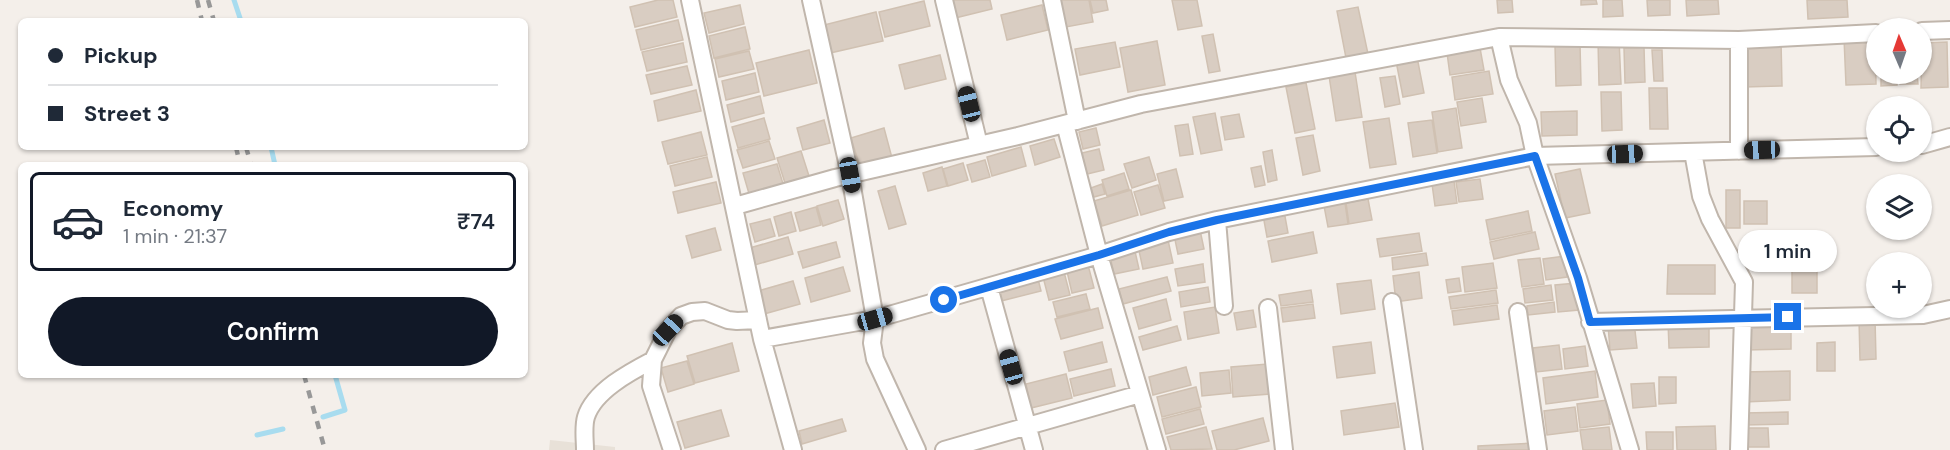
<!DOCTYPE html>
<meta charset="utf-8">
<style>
body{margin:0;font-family:"DM Sans",sans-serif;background:#f6f6f7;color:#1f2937;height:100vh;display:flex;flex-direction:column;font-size:22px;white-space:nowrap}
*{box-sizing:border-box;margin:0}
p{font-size:20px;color:#747a83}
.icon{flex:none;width:33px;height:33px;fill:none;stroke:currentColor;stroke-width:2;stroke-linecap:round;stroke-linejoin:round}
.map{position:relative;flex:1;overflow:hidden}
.sheet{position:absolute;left:18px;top:162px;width:510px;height:216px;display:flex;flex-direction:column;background:#fff;border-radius:9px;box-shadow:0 2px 4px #0004}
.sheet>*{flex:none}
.guide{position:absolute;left:18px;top:18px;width:510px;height:132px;border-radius:9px;box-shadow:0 2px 4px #0004;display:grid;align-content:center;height:132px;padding:0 30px;background:#fff}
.needle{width:39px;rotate:358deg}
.tools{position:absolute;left:1866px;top:18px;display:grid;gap:12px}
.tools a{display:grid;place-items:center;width:66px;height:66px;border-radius:50%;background:#fff;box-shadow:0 2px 4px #0004;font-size:30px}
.end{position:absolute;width:27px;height:27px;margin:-14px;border:8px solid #1a73e8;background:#fff;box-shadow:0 0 0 3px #fff}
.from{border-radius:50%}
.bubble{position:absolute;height:42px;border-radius:21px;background:#fff;box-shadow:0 2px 4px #0004;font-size:20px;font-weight:600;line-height:42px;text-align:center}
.car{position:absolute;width:18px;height:36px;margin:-18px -9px;border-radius:8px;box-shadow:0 0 4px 2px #0007;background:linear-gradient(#222 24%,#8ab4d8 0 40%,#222 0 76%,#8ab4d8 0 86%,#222 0)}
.guide b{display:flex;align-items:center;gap:21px;height:57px;font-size:22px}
.guide b+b{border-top:2px solid #e0e1e3}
.guide i{width:15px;height:15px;background:#1f2937}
ul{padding:10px 0 0;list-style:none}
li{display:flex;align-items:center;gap:18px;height:99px;margin:0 12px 9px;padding:0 18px;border:3px solid transparent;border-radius:9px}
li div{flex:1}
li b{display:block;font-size:22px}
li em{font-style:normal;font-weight:600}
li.active{border-color:#111827}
li>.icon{width:54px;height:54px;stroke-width:1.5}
.primary-button{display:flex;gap:12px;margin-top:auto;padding:12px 30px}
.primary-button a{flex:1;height:69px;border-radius:36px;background:#111827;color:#fff;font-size:24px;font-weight:600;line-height:69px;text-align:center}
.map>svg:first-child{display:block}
.residential{fill:#e8e1d8}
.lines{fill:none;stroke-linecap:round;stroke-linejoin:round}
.stream{stroke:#a8dcef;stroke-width:5}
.building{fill:#d9cdc2;stroke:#d0c1b2;stroke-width:1.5}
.minor-casing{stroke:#c0b6ac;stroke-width:20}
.minor{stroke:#fff;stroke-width:16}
.rail{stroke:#989898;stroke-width:4.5;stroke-dasharray:8 8;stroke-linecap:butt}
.route{stroke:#1a73e8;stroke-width:8}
</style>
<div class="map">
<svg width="1950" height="450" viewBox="0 0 1950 450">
<rect width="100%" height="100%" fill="#f4efea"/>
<path class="residential" d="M550,440l65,7v3h-66z"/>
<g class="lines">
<path class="stream" d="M234,0l7,21
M271,147l4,18
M323,417l22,-7 -10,-35
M257,435l26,-6"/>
</g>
<path class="building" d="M658,0h15l4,17 -42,10 -5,-20z
M951,0h39l2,9 -37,9z
M1061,0h28l4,22 -27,5z
M1090,0h16l2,10 -15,3z
M1172,0h25l5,26 -24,4z
M1497,0h15l1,12 -15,1z
M1581,0h15l1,4 -16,1z
M1603,0h19l1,16 -20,1z
M1647,0h23v15l-22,1z
M1686,0h32l1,14 -32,2z
M1807,0h40l1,17 -40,2z
M924,1l6,25 -45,11 -6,-25z
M740,5l4,19 -35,9 -5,-20z
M1042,5l6,25 -41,10 -6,-25z
M1358,7l10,47 -22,4 -9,-47z
M876,12l7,29 -53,12 -6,-28z
M678,20l5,20 -42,10 -5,-20z
M745,27l5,22 -36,9 -5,-22z
M1213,34l7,37 -11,2 -7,-37z
M1875,37l1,47 -30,1 -2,-47z
M1619,39l2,45 -22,1 -1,-45z
M1157,41l8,44 -37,7 -8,-44z
M1781,41l1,45 -38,1 -2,-44z
M1115,42l5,25 -40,8 -5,-26z
M1947,42l1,45 -27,1 1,-45z
M683,43l4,19 -40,9 -5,-19z
M1580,44l1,41 -25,1 -1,-41z
M1644,47l1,35 -20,1 -1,-35z
M1480,48l4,22 -34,5 -3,-22z
M809,50l8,33 -53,13 -8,-33z
M1652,50h10l1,31h-9z
M749,51l5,18 -35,8 -4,-18z
M940,55l6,24 -41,10 -6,-24z
M1417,57l7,36 -21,4 -7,-36z
M687,66l5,19 -41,9 -5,-19z
M1489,71l4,23 -38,6 -3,-23z
M1355,72l7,45 -26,4 -7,-45z
M755,73l4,19 -33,8 -4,-19z
M1881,74h16v11l-16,1z
M1900,74h17l1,10h-18z
M1395,76l5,28 -15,3 -5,-29z
M1306,83l9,46 -20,4 -9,-46z
M1649,88h18l1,41h-18z
M696,90l5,21 -43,10 -4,-20z
M1601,92h20l1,38 -20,1z
M760,96l4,17 -33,9 -4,-17z
M1482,98l4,24 -25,4 -4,-24z
M1456,108l6,40 -24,4 -6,-40z
M1577,111v24l-35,1 -1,-24z
M1215,113l7,37 -21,4 -8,-37z
M1239,114l5,23 -19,3 -4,-23z
M764,118l6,21 -32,9 -6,-21z
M1389,118l7,46 -26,4 -7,-46z
M824,120l6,23 -27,7 -6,-22z
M1432,120l5,33 -24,4 -5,-34z
M1188,124l5,30 -13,2 -5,-30z
M884,128l8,30 -32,9 -9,-29z
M1096,128l4,17 -17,4 -4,-17z
M701,132l6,23 -39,9 -6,-22z
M1313,135l7,36 -17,4 -7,-37z
M1054,139l6,18 -25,8 -5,-19z
M769,141l6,18 -32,9 -6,-18z
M1021,147l5,19 -34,10 -5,-19z
M1099,149l5,21 -17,4 -5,-21z
M1272,150l5,30 -9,2 -5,-30z
M801,151l8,25 -24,7 -8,-25z
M707,157l5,20 -37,9 -5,-20z
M1149,157l7,23 -24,8 -8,-24z
M985,160l5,17 -18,5 -5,-17z
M963,163l5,17 -20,6 -5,-17z
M777,164l7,23 -34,10 -7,-24z
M1261,166l4,19 -10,2 -4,-19z
M942,167l5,19 -19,5 -5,-18z
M1176,169l7,28 -19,4 -7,-27z
M1580,169l10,44 -25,5 -10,-44z
M1124,173l5,16 -22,7 -5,-16z
M1480,179l3,20 -24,3 -3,-20z
M1454,181l3,22 -22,3 -3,-22z
M716,182l5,21 -43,10 -5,-21z
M1102,184l3,10 -11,3 -3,-9z
M1158,185l7,23 -24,7 -7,-23z
M895,186l11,38 -17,5 -11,-38z
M1131,190l7,25 -36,11 -8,-25z
M1726,190h14v38h-14z
M1368,199l4,21 -23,4 -3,-21z
M838,200l6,19 -21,7 -6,-20z
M1744,201h23v23h-23z
M1345,203l3,21 -20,3 -4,-21z
M816,207l5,18 -21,6 -5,-18z
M1284,211l4,22 -21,4 -4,-22z
M1528,211l4,20 -42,9 -4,-20z
M791,212l5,19 -17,5 -5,-19z
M770,219l5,17 -20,6 -5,-18z
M715,228l6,22 -29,8 -6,-22z
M1200,230l4,19 -26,5 -4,-19z
M1313,232l4,21 -45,9 -4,-21z
M1535,232l4,17 -45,10 -4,-17z
M1419,233l3,18 -42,6 -3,-18z
M788,237l5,17 -42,12 -5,-17z
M1168,240l5,23 -30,6 -5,-23z
M836,242l4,15 -37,11 -5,-16z
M1134,247l5,22 -25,5 -5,-22z
M1426,253l2,12 -35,5 -1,-12z
M1817,255v38h-25v-37z
M1565,256l2,21 -21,3 -3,-21z
M1540,258l4,26 -22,3 -4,-27z
M1087,261l7,27 -22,5 -6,-26z
M1493,263l4,25 -32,4 -3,-25z
M1203,264l2,18 -27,4 -3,-17z
M1668,265h47v29h-48z
M843,267l7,24 -39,11 -6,-24z
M1063,268l7,27 -21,5 -7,-27z
M1419,272l3,26 -26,4 -3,-26z
M1037,275l4,16 -40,10 -4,-16z
M1167,277l4,14 -48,13 -4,-15z
M1459,278l2,13 -13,2 -2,-13z
M1371,280l4,29 -34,5 -4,-30z
M793,281l7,23 -36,10 -6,-23z
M1576,283l3,27 -21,2 -3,-27z
M1551,285l2,15 -28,3 -2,-14z
M1208,287l2,15 -29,5 -2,-15z
M1311,290l2,12 -32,4 -2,-11z
M1496,290l2,13 -47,6 -2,-12z
M1086,294l4,15 -33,8 -4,-15z
M1166,299l5,21 -32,9 -6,-21z
M1554,302l1,10 -27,3 -1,-9z
M1313,304l2,14 -32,4 -2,-14z
M1497,305l2,14 -45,6 -2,-14z
M1215,307l4,26 -31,6 -4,-27z
M1098,308l5,20 -42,11 -6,-20z
M1253,310l3,17 -19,3 -3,-17z
M1859,319h16l1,40 -16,1z
M1668,321h41v26l-40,1z
M1791,321v28l-46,1 -1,-28z
M1634,322l3,26 -27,2 -2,-25z
M1177,326l4,14 -38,10 -4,-13z
M1102,342l5,20 -38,9 -5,-19z
M1371,342l4,31 -38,5 -4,-31z
M1835,342v29h-18v-28z
M732,343l7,28 -44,12 -8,-27z
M1559,345l3,24 -26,3 -3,-24z
M1585,346l3,20 -23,3 -2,-20z
M687,361l7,23 -26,8 -7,-24z
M1268,364l2,30 -37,3 -2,-30z
M1186,367l5,18 -38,10 -4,-18z
M1111,369l4,17 -41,10 -4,-17z
M1229,370l2,23 -29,3 -2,-23z
M1595,371l3,26 -52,7 -3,-26z
M1790,371v29l-46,2 -1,-30z
M1066,374l6,24 -41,10 -5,-24z
M1659,377h17v26l-17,1z
M1654,383l2,23 -23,2 -2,-24z
M1196,387l5,20 -39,10 -5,-20z
M1607,400l3,24 -30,4 -3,-24z
M1395,403l4,24 -55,8 -3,-24z
M1575,407l3,24 -31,4 -3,-24z
M1200,409l4,15 -38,10 -4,-15z
M721,410l8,26 -44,12 -8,-26z
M1788,412v12l-44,1v-12z
M1263,418l6,23 -35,9h-17l-5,-19z
M842,419l4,12 -44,13 -3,-13z
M1715,426l1,24h-39l-1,-23z
M1206,427l6,22 -41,1 -4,-13z
M1609,427l3,23h-29l-3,-20z
M1743,428h25l1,19h-26z
M1646,432h27v18h-26z
M1535,443v7h-57v-4z"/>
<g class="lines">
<g class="minor-casing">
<path id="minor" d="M690,0l72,339 31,111
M811,0l39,175 25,144 -3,24 3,16 42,91
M944,0l35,145
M1052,0l25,121
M1922,31l28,-1
M1499,37l10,43 19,43 7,33 43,122 52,172
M1739,40v111
M1065,124l34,131 58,195
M1922,145l28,-8
M1693,152l8,44 9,23 34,63 -5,168
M735,206l100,-28 183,-42 123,-32 358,-67 240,3 137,-7
M1217,220l7,86
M989,287l45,163
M1392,302l22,148
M1268,308l16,142
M1518,312l20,138
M1590,322l333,-7 27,-6
M762,339l113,-20 224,-64 70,-23 48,-12 318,-64 341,-9
M585,450c0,-10 -2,-23 1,-33 8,-26 44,-45 67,-57
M672,450l-21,-64 2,-26 15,-30 13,-14 11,-4 13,-1 23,9 9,1 21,-1
M944,450l196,-56"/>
</g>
<use href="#minor" class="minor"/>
<path class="rail" d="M197,0l5,21
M208,0l6,21
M236,147l4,18
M246,147l5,18
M304,375l21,75"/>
</g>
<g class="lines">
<path class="route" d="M944,300l155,-45 70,-23 48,-12 318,-64 43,122 12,44 198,-5"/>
</g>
</svg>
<div class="tools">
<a><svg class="needle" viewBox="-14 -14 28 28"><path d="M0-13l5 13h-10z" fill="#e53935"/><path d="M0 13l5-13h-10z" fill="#747a83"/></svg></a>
<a><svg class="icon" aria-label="locate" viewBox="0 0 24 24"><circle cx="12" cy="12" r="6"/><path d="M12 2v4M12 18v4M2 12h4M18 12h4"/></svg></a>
<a><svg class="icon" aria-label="layers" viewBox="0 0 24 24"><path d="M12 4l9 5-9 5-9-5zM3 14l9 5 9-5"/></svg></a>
<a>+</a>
</div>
<i class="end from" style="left:944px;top:300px"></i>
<i class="end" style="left:1788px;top:317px"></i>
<div class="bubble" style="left:1738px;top:230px;width:99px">1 min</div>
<i class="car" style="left:969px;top:104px;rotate:346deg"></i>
<i class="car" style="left:1762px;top:150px;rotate:268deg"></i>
<i class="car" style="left:1625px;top:154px;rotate:88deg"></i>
<i class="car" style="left:850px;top:175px;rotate:170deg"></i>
<i class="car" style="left:875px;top:319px;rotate:74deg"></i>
<i class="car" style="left:668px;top:330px;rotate:43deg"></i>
<i class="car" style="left:1011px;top:367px;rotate:344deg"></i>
<div class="guide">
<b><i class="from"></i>Pickup</b>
<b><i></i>Street 3</b>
</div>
<section class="sheet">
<ul>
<li class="active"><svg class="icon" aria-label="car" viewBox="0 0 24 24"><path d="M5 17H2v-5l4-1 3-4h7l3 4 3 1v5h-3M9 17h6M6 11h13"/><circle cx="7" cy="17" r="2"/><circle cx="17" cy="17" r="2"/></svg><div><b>Economy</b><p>1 min · 21:37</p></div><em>₹74</em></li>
</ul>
<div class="primary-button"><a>Confirm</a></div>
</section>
</div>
